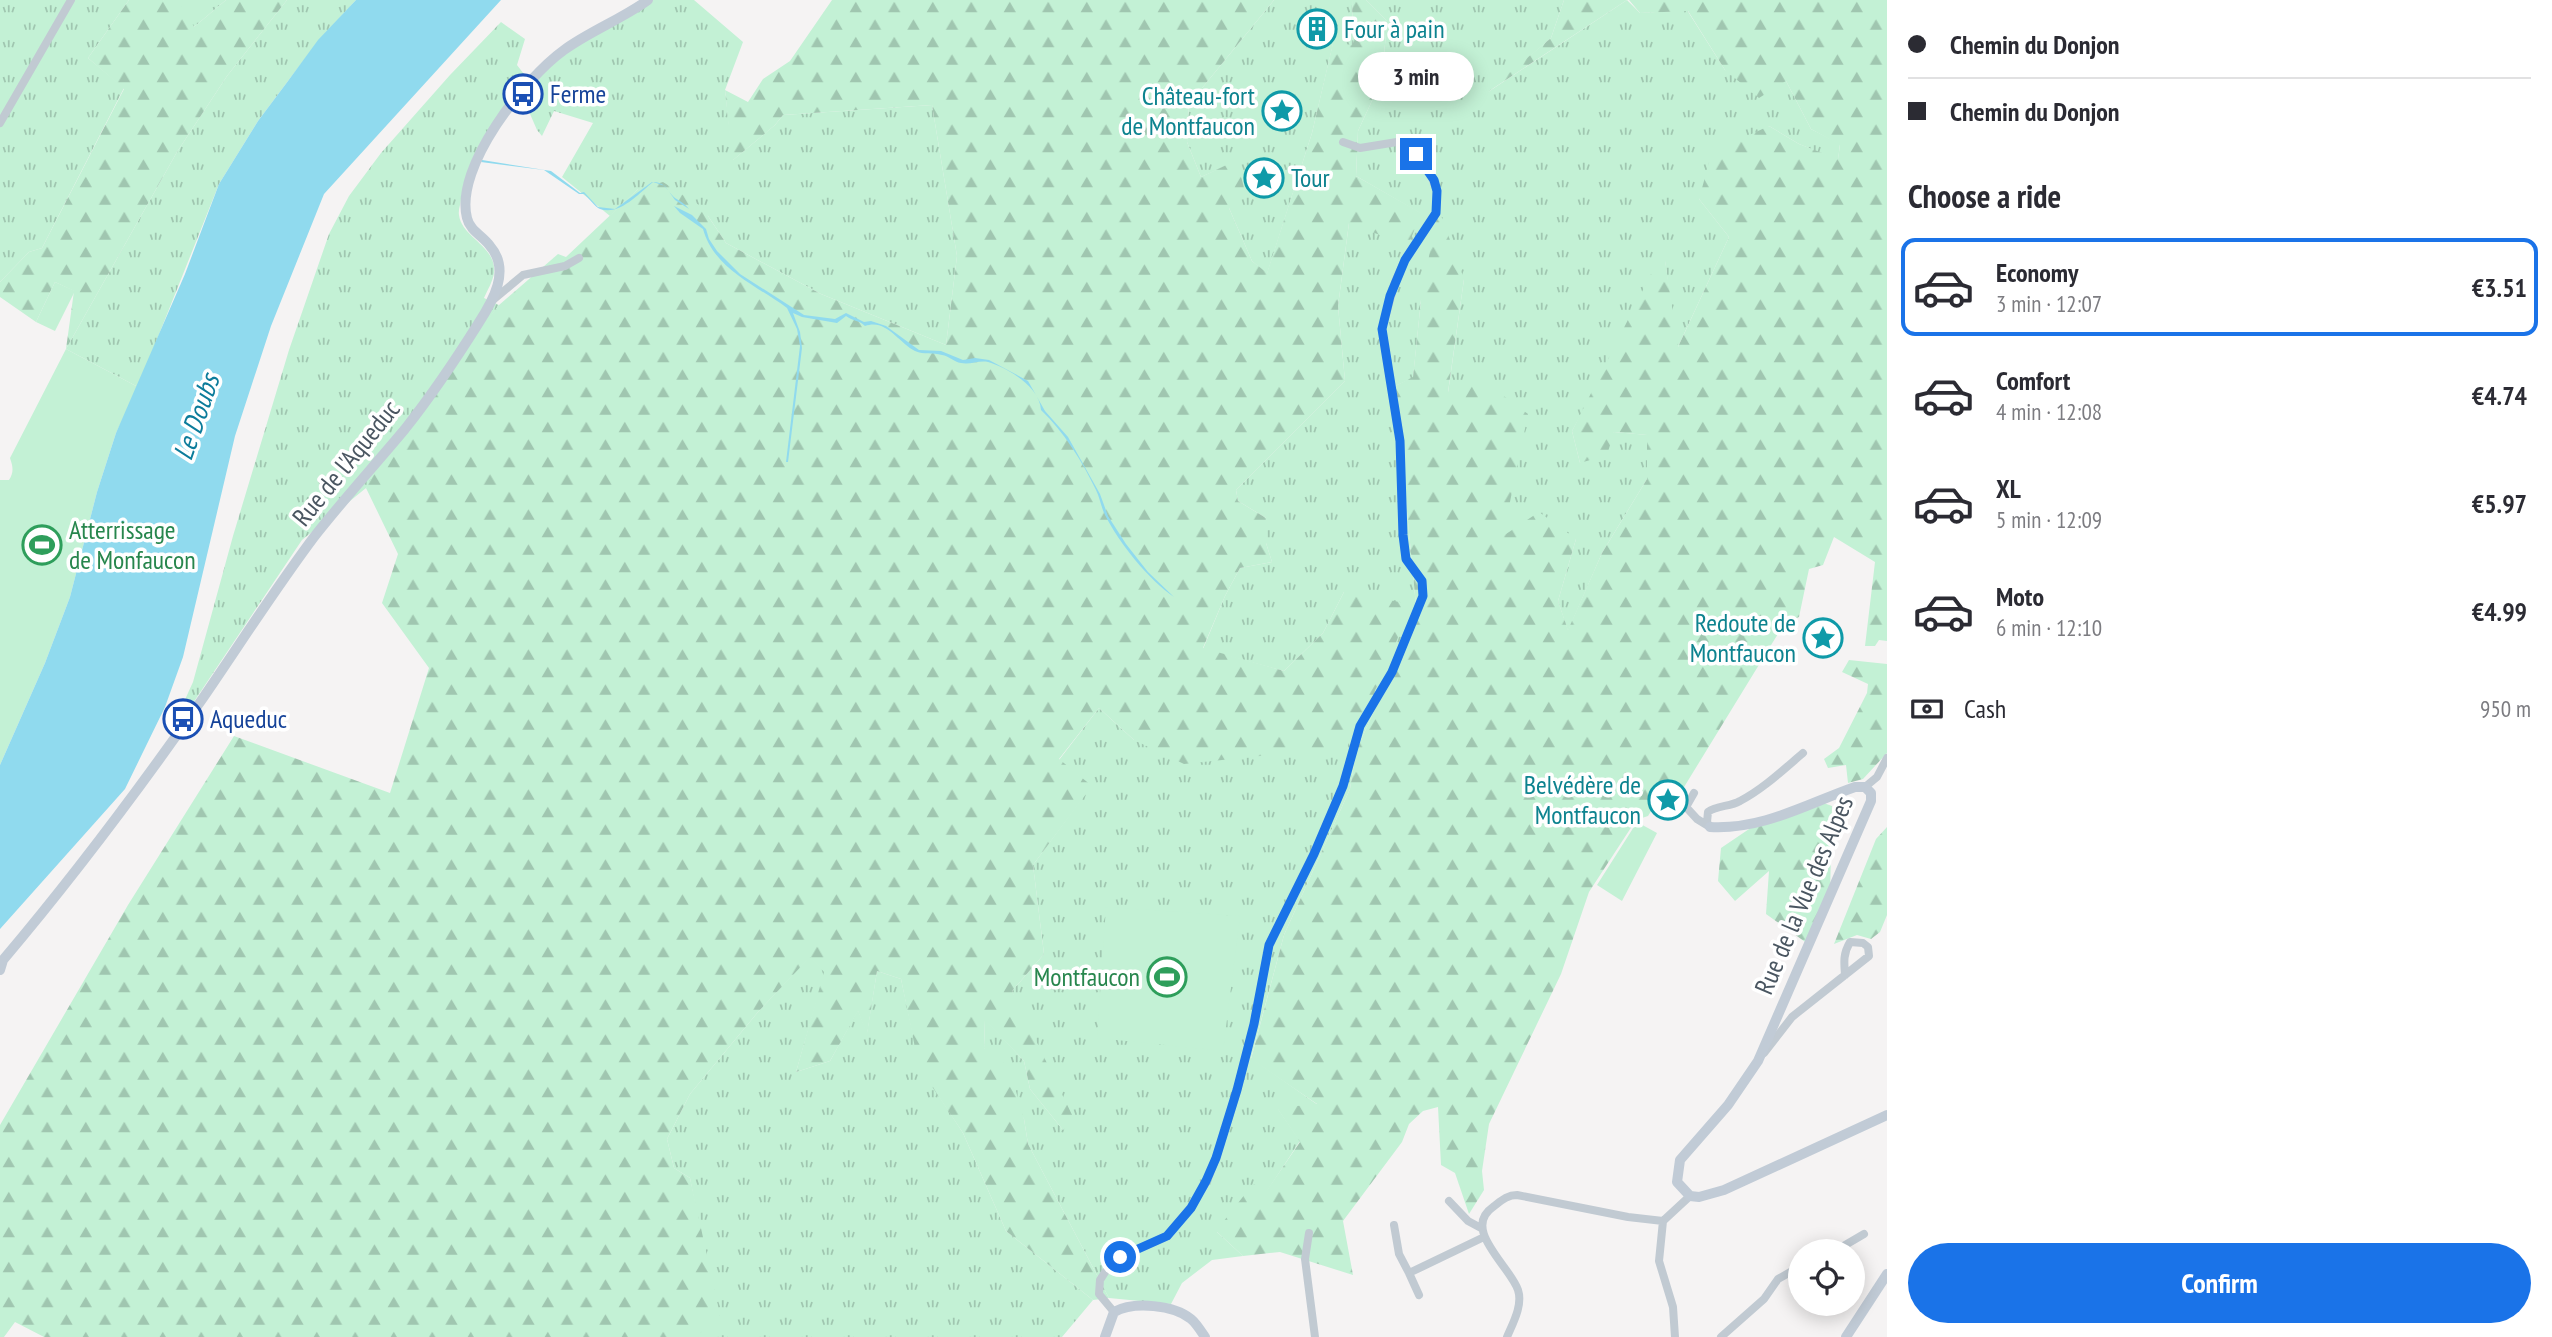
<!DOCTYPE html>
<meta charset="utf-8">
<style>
body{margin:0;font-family:"PT Sans Narrow",sans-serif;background:#f2f2f3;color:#2b2b33;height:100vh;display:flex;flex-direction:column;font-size:26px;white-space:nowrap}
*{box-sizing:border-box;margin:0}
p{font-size:23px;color:#7c7c81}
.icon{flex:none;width:38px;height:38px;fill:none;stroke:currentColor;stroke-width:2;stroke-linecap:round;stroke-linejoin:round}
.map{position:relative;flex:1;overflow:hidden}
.side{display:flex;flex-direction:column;background:#fff;width:665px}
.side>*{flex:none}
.guide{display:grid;align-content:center;height:154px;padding:0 21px;background:#fff}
.tools{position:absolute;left:1788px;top:1239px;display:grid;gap:14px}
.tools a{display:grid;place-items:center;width:77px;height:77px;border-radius:50%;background:#fff;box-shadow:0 4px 18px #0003;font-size:35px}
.end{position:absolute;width:32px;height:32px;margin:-16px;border:9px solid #1a73e8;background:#fff;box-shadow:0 0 0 4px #fff}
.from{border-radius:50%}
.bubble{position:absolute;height:49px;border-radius:24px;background:#fff;box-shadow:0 4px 18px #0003;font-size:23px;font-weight:600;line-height:49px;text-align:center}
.guide b{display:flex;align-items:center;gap:24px;height:66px;font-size:26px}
.guide b+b{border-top:2px solid #e1e1e2}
.guide i{width:18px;height:18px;background:#2b2b33}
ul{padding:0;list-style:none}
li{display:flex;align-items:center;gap:21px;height:98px;margin:0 14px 10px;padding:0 7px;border:4px solid transparent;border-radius:14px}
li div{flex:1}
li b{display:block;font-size:26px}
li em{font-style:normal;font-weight:600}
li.active{border-color:#1a73e8}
li>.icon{width:63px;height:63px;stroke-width:1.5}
h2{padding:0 21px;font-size:32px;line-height:84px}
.pay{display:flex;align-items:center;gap:18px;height:77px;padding:0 21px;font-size:26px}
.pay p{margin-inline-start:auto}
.action{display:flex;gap:14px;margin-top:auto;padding:14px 21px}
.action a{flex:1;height:80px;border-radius:42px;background:#1a73e8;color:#fff;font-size:28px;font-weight:600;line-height:80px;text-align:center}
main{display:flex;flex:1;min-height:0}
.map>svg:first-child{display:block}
.grass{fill:url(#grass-tufts)}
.forest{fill:url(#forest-firs)}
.park{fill:#c3f1d5}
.water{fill:#90daee}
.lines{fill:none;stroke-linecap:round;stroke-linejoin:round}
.street{stroke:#c1cad2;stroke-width:8}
.secondary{stroke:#c1cbd6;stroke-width:10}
.route{stroke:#1a73e8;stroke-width:9}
.labels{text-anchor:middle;stroke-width:7;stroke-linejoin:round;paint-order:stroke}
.culture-label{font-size:26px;fill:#0d838f;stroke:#fff;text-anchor:end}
.transit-label{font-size:26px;fill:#164399;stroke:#fff;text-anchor:start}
.street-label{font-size:26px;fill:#4a5661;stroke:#fff}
.leisure-label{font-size:26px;fill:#27864d;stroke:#fff;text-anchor:start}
.water-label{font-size:28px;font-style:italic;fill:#0c7c9b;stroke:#fff}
</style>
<main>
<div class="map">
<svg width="1887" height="1337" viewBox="0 0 1887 1337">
<defs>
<pattern id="grass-tufts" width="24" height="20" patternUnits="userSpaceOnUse" patternTransform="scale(1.75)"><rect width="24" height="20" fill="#c3f1d5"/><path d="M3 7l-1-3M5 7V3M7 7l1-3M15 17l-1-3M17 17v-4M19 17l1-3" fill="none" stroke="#a0c6b0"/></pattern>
<pattern id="forest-firs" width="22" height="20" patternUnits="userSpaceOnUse" patternTransform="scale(1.75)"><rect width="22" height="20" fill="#c3f1d5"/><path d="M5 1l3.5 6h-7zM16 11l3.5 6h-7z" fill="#a0c6b0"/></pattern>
</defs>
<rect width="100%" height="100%" fill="#f5f3f3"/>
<path class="grass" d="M0,0h129l-41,58 36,30 -82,160 -13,4 -29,30z
M163,0h63l-32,27z
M287,0h69l-37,40 -31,41 -30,40 -39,63 -81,203 -72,-38 111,-197 50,-76z
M648,0h46l49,42 -18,48 8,70 42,-35 8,-10 149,-10 25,151 -11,89 -125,-51 -95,-51 -18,-27 -70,-27 -28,27 -48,-39 31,-54 -39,-12 -12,25 -5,-6 -10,-23 -12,-12c-27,33 -47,60 -54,104 0,4 -3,11 -2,16 3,23 38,31 35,58 -1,8 -7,18 -10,25l15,7 -133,183 -64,52 -119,178 -5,-3 15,-33 40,-146 56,-186 40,-116 20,-38 32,-43 69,-78 51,-53 24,17 -8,26 13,17 16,-17z
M1274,0h78l1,46 -20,-2 -21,89 -45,141 -15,-13 -23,-53 8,-47 -36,16 -14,-35 2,-38z
M1366,0h198l-13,38 -63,54 139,-92 13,13 47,-3 38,60 61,11 25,48 29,15 -2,16 -39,-16 -30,-18 -70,73 30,38 -52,112 -12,-88 -93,170 8,32 34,-31 34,3 -1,44 -45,74 -34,78 -10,-30 18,-62 -73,-2 -55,-144 16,-114 -43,21 -8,78 -18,8 22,230 -61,135 -6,38 -66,146 -33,123 67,47 -40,4 22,32 -33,50 -50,41 26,24 -31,4 -30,23 -11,21 -62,-6 -81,-154 -4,-25 -40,-71 1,-29 39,42 6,28 33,41 -51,-139 32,-37 -11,-89 58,-79 -32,-26 40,-52 35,32 213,7 -3,-155 -21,41 -39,38 -81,-22 22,-53 15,-28 32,-6 -6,-19v-25l-28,-17 -2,-11 109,-109 -7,-75 11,-83 71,-10 -64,-37 2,-45 24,-52 5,-58z
M810,956l15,16 -29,100 34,-11 28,-51 9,23 10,-62 24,8 19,88 43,66 43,98 87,69 -31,37h-363l-2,-2 3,-105 -10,-52 -16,-10 -7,-29 23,-45 68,-82z"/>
<path class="forest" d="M129,0h34l21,7 10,20 32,-27h61l-60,76 -50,76 -111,197 8,-58 -19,-9 -19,40 -36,-25v-15l29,-30 13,-4 82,-159 -36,-31z
M832,0h442l-85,104 -2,38 14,35 36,-17 9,36 -17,12 23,53 15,12 45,-140 21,-90 20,2 -1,-45h14l21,21 -5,58 -24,52 -2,45 65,37 -13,33 -59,-23 -11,83 7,75 -109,109 2,11 28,17v25l6,19 -32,6 -15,28 -22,52 81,23 39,-38 21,-41 67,12 -25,64 -39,79 -163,17 -50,-24 -35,-32 -40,51 33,27 -59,79 11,89 -32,37 63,130 -12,9 -33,-41 -6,-28 -39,-41 -1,28 25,19 15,52 4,25 81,154 -16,2 -87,-69 -43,-98 -44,-66 -18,-88 -24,-8 -10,64 -9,-24 -28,50 -34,11 28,-100 -14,-15 -52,55 -68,82 -23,45 7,29 16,10 30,137 -22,20 1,2h-655l-29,-15 -11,15h-4v-212l128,-220 106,-169 156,57 39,-125 -47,-65 16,-49 -32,-66 19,-37 114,-146 59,-51 8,3 72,-68 25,-7 39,25 24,36 95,51 125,51 11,-89 -25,-151 -149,10 -8,10 -43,36 -7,-71 23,12 15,-23 27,-18z
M1564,0h63l-147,97 71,-59z
M1629,0h258v641l-8,-1 -4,6h-10l10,-84 -41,-25 -11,28 -14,4 -10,48 -15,7 -103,168 -19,2 -14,22 -12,4 -47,72 -28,82 -72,150 -7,47 2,19 -15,24 -14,-41 -14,-8 -3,-58 -15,4 -14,13 -7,18 -59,79 10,54 -73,-23 -37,4 -27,-25 37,-47 14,6 33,-48 -23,-34 40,-4 -66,-45 33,-124 66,-146 6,-38 61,-135 -22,-230 18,-9 8,-77 17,-93 26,72 -16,113 29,-16 51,38 -25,122 36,-24 37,27 -18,62 10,29 34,-77 45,-74v-44l-33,-3 -7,23 -27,8 -8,-32 79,-157 14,-14 13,87 51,-110 -30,-38 13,-47 57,-26 30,18 39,15 2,-14 -29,-16 -25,-48 -27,17 -34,-28 -37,-59 -48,2z
M1849,660l38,4v89l-24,26 -15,4 -2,-18 -18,3 -4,-9 15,-11 28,-55 1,-9 -26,-12z
M1818,801l14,5 -2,90 -22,48 -42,-30 3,-43 -34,30 -17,-20 3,-33 34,-23z
M1887,827v88l-7,17 -9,7 -14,-4 -23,9 42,-105z"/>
<path class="park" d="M55,282l20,9 -20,40 -19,-9z
M66,349l72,38 -22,46 -19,59 -27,105 -25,66 -45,102v-285h9c5,-8 4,-13 1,-22z
M1637,822l20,11 -35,68 -25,-16z
M1106,907l134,9 -17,135 -126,-13z"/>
<path class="water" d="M356,0h145l-177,194 -53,132 -36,110 -52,221 -18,50 -40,82 -125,140v-164l45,-102 25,-66 27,-105 19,-59 69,-159 34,-90 39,-63 30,-40 30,-41z
M482,160l69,11 29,22 4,-1 14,15 17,2 37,-27c14,0 14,8 23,16 5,3 10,6 14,11l-14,-9 -10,-14 -12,-4c-14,11 -33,34 -53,27 -5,-2 -11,-11 -16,-15h-5l-35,-24 -63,-8z
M674,206l18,9 14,14 3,10 8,12 23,23 64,41 31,4 11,-6 18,9 7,-1 15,5 33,24 22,1 22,9 12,-2 14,2 39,21 17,30 23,26 32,57 8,22 18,28 22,28 26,25c-25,-17 -55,-54 -69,-82 -4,-8 -5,-17 -9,-25 -14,-29 -32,-58 -55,-80 -1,-23 -33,-42 -53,-48 -9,-2 -18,3 -27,1 -7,-1 -12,-7 -19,-8 -9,-3 -18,0 -27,-4 -16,-8 -29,-33 -50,-25 -6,-6 -13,-5 -19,-10l-9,7 -35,-6 -9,-4 7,19 2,16 -14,114h-2l14,-116 -3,-17 -10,-21c-31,-23 -73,-39 -84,-79l-23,-16z"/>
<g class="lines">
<path class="street" d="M0,123l71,-123
M493,300l30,-25 42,-9 14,-8
M1865,787l12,-10 10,-19
M1694,793l-8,14 11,12 13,8
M1710,827l-3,-5 1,-10c9,-7 22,-5 32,-11 23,-12 43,-31 63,-48
M1764,1053l28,-36 77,-61 -1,-9 -5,-4 -13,-1c-7,12 -6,20 -5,33
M1449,1201l19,20 13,7
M1394,1225l5,29 10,19 75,-36
M1309,1233l-4,26 10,78
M1835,1251l29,-17
M1409,1273l10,22
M1114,1312l-15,-18 1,-14 9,-14 11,-9 47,-21 24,-29 16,-26 9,-23 21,-67 17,-67 15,-79 45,-91 29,-68 17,-60 32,-54 31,-76 -1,-15 -16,-22 -3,-24 -3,-94 -18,-112 13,-47 10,-22 31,-47 1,-22 -8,-21 -26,-29 -43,7 -17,-6
M1507,1337c6,-14 16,-32 11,-47 -8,-24 -57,-61 -25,-83 8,-6 14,-12 24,-12l111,22 35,4
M1675,1337l-2,-30 -14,-46 4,-40 27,-25
M1721,1337l43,-38 14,-20 23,-13"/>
<path class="secondary" d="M1710,827c53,3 96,-23 145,-40h10l6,6v8l-113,260 -30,44 -48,55 -3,22 13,14 9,1 25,-7 163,-75
M0,970l3,-10c71,-84 137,-172 200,-262 37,-54 72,-109 111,-161 29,-37 61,-72 91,-108 26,-33 51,-70 73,-105 15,-23 33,-54 12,-78 -7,-10 -20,-15 -23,-28 -13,-51 58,-140 97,-168 26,-19 58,-31 84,-50
M1105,1337l9,-25c20,-11 60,-7 77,7 5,4 10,12 14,18
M1846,1337l41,-63"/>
</g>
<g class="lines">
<path class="route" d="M1120,1257l47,-21 24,-28 15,-27 10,-23 21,-68 17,-66 15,-79 45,-91 29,-68 17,-60 32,-54 31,-76 -1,-15 -16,-22 -3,-24 -3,-94 -18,-112 8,-33 15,-36 31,-47 1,-22 -3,-11 -18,-26"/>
</g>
<defs>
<g id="building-ring" transform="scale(2.0125)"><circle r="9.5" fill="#fff" stroke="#0f9aa8" stroke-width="1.5"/><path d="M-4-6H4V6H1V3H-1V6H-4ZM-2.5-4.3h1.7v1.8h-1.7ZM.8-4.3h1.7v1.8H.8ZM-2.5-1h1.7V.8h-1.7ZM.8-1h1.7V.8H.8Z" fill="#0f9aa8"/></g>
<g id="bus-ring" transform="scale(2.0125)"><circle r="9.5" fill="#fff" stroke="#1a4fb4" stroke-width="1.5"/><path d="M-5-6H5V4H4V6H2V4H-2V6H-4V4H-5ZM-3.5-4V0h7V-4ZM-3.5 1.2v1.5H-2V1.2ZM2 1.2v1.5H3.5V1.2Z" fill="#1a4fb4"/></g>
<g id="sight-ring" transform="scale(2.0125)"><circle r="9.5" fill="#fff" stroke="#0f9aa8" stroke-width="1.5"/><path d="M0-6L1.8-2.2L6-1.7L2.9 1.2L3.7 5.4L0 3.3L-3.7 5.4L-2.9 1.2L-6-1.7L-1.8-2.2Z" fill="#0f9aa8"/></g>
<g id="stadium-ring" transform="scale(2.0125)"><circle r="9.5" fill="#fff" stroke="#2e9e5b" stroke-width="1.5"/><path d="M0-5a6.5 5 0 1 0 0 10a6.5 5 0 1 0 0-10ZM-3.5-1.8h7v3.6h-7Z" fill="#2e9e5b"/></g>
</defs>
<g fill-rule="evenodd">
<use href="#building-ring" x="1317" y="29"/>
<use href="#bus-ring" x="523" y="94"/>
<use href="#sight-ring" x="1282" y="111"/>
<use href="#sight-ring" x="1264" y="178"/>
<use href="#stadium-ring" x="42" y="545"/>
<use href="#sight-ring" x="1823" y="638"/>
<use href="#bus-ring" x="183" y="719"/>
<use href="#sight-ring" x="1668" y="800"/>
<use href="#stadium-ring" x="1167" y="977"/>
</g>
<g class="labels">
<g class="culture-label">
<text x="1344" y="38" text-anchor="start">Four à pain</text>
<text x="1255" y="105">Château-fort<tspan x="1255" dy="30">de Montfaucon</tspan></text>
<text x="1291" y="187" text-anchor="start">Tour</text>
<text x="1796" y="632">Redoute de<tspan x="1796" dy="30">Montfaucon</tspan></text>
<text x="1641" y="794">Belvédère de<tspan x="1641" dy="30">Montfaucon</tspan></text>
</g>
<g class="transit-label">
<text x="550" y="103">Ferme</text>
<text x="210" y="728">Aqueduc</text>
</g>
<g class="street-label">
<text transform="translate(346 463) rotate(-51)" y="9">Rue de l'Aqueduc</text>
<text transform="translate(1804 895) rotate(-67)" y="9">Rue de la Vue des Alpes</text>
</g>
<g class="leisure-label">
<text x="69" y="539">Atterrissage<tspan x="69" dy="30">de Monfaucon</tspan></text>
<text x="1140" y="986" text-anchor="end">Montfaucon</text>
</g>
<g class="water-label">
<text transform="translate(196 417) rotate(-71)" y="10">Le Doubs</text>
</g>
</g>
</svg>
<div class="tools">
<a><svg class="icon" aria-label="locate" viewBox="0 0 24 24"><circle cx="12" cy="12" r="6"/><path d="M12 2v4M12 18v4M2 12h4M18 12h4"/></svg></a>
</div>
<i class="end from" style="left:1120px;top:1257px"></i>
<i class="end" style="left:1416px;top:154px"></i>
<div class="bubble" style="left:1358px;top:52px;width:116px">3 min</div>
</div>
<section class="side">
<div class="guide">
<b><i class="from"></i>Chemin du Donjon</b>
<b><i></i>Chemin du Donjon</b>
</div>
<h2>Choose a ride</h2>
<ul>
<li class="active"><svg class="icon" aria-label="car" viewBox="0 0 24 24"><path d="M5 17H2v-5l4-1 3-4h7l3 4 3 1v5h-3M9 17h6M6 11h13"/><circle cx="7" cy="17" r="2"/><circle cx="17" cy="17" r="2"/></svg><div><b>Economy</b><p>3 min · 12:07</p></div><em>€3.51</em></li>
<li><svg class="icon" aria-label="car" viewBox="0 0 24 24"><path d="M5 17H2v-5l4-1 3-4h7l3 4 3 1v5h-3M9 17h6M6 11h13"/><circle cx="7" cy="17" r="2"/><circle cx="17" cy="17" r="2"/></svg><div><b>Comfort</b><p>4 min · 12:08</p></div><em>€4.74</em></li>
<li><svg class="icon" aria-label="car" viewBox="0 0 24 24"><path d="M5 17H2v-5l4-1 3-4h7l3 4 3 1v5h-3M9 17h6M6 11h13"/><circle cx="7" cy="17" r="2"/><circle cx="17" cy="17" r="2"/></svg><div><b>XL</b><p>5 min · 12:09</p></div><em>€5.97</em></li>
<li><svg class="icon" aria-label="car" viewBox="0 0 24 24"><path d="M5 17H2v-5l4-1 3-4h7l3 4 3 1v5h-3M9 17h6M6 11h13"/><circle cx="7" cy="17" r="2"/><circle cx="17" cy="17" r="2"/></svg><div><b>Moto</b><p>6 min · 12:10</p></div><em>€4.99</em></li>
</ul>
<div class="pay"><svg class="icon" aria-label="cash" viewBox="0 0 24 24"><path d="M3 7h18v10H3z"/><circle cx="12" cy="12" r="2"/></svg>Cash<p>950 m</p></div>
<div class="action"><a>Confirm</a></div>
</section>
</main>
